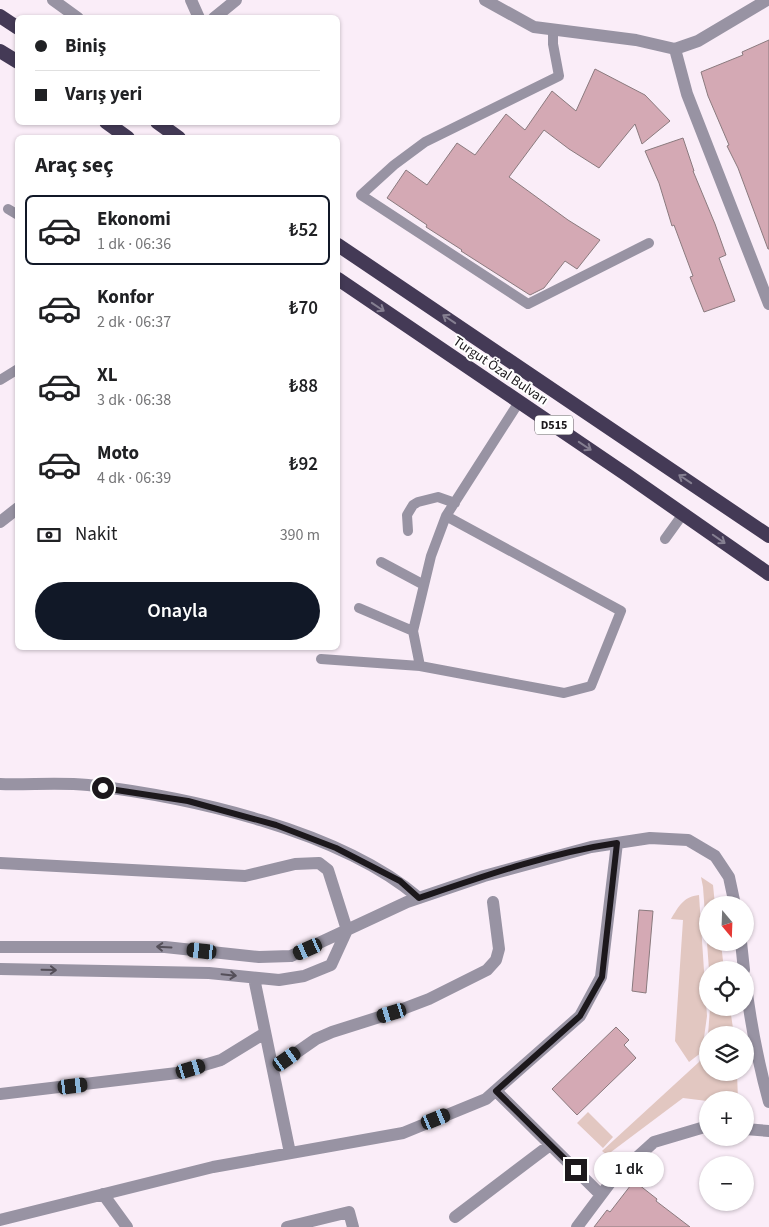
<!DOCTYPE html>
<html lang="tr">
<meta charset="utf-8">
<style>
body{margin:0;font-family:"Source Sans 3",sans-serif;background:#f2f2f2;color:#202124;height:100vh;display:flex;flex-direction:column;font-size:19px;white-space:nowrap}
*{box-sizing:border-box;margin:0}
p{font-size:16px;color:#757577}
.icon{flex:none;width:28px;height:28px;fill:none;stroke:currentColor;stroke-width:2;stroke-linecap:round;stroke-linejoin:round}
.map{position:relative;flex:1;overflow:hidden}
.details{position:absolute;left:15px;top:135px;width:325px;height:515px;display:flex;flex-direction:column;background:#fff;border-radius:8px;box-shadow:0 1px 4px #0004}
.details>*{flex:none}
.top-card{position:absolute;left:15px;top:15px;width:325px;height:110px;border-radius:8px;box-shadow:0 1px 4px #0004;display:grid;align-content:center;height:110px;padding:0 20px;background:#fff}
.needle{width:32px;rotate:161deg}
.fabs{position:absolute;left:699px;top:896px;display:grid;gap:10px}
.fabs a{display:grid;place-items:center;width:55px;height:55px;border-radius:50%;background:#fff;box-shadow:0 1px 4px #0004;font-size:25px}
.end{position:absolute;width:22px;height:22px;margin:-11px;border:6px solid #1c181c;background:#fff;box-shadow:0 0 0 2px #fff}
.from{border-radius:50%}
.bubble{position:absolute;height:35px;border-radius:18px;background:#fff;box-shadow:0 1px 4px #0004;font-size:16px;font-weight:600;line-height:35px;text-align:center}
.car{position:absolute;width:15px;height:30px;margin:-15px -8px;border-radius:6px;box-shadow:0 0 4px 1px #0007;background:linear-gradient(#222 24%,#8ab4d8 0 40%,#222 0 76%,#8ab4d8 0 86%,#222 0)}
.top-card b{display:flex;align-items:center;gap:18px;height:48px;font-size:19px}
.top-card b+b{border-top:1px solid #e0e0e0}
.top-card i{width:12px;height:12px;background:#202124}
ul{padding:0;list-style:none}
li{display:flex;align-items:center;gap:15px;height:70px;margin:0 10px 8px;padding:0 10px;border:2px solid transparent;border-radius:8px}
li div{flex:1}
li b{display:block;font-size:19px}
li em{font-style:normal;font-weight:600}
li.current{border-color:#111827}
li>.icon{width:45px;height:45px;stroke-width:1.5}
h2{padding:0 20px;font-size:22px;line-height:60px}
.pay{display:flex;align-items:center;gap:12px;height:55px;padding:0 20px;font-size:19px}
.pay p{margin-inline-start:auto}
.cta{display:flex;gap:10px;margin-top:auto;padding:10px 20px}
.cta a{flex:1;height:58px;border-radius:30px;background:#111827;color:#fff;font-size:20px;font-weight:600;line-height:58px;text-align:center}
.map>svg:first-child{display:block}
.green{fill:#e2c7c1}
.building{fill:#d4a9b4;stroke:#8a7a7e}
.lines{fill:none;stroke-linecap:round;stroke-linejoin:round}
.service{stroke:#9893a3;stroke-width:10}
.minor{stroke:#9893a3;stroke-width:12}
.trunk{stroke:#443a56;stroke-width:14}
.oneway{stroke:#857f91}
.oneway2{stroke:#544f59}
.route{stroke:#1c181c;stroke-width:6}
.labels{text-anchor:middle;stroke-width:4;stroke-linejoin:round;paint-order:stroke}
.shield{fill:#fff;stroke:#605d60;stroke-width:1}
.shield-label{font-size:12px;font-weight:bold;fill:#1c181c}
.street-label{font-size:14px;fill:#1c181c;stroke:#fff}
</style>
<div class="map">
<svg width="769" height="1227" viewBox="0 0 769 1227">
<rect width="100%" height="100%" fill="#faedf8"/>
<path class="green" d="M701,877l12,8 2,20h-7v37l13,1 3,27h-15l-6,-83z
M699,895l8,121 -5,36 -13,10 -14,-21 8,-121 -12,-1c8,-13 12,-22 28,-24z
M710,1008h20l4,27h-26z
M707,1049l1,23 29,1 1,27 -31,1 -24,-3 -76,57 -5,-4 97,-89z
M588,1112l25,25 -10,11 -26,-25z"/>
<path class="building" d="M769,40v209h-1l-30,-81 -11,-22 2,-1 -21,-49 -7,-24 42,-17 -1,-3z
M595,69l50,26 25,26 -28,23 -7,-20 -36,44 -30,-19 -25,-19 -35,47 59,43 32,20 -23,29 -12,-8 -21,27 -14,7 -69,-44 1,-1 -36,-23 1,-2 -40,-27 19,-28 21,15 30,-42 18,12 31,-41 19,16 27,-39 24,20z
M683,138l11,33h-1l22,53 11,31 -7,3 16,43 -31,11 -14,-35 3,-1 -19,-51 -2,1 -13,-43 -14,-32z
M639,910l14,1 -7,82 -14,-2z
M616,1027l13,13 -5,5 12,13 -59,57 -25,-26z
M634,1181l23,18 -1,2 34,26h-96l13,-17 3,2z"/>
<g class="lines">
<path class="service" d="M553,30v14l6,32 -134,66 -31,23 -33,30 167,109 121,-61
M8,209l10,6
M0,380l18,-11
M408,531l-1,-16 6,-10 5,-3 20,-5 17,6
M665,539l18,-25
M381,562l43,23
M359,608l54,23
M321,659l99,7 144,27 27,-7 30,-75 -175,-95
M420,666l-7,-35 18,-75 15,-40 73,-114"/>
<path class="minor" d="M53,0l25,18
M191,0l8,18
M485,0l49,27 102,13 39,9 23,-8 69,-41
M214,18l22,-18
M675,49l12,45 82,210
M0,522l18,-14
M0,784c28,1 60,-2 88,1 102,12 251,45 331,113
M0,863l245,13 50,-12 24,-1 9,7 19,60 -16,35 -27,11 -25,4 -70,-7 -209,-4
M741,942l3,28
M0,947h165l94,10 32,-1 116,-54 77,-26 107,-29 59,-9 38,2 27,16 14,21 6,28
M254,978l36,175
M745,978c5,42 13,84 24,124
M273,1069l43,-30 16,-7 60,-19 37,-14 58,-29 9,-10 3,-11 -6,-47
M496,1091l105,104
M0,1094l177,-21 44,-13 44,-27
M745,1129l24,2
M103,1194l24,33
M455,1217l95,-72
M0,1220l213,-53 190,-34 83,-34 94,-83 21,-39 16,-134
M287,1227l62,-15 4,15
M577,1227l36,-48 41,-37 54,-16"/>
<path class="trunk" d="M0,16l18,12
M0,51l18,11
M106,122l22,16
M157,122l22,16
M338,245l431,291
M338,279l289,196 142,99"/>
</g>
<defs><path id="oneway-shaft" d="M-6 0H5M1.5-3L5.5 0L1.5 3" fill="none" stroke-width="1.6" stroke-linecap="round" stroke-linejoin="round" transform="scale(1.25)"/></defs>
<g class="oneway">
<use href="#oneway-shaft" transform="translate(378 307) rotate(34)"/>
<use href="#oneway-shaft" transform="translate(449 319) rotate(-146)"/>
<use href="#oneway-shaft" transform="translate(585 446) rotate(34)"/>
<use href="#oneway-shaft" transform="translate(685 479) rotate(-146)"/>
<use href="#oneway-shaft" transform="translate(719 539) rotate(35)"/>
</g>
<g class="oneway2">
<use href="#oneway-shaft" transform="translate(164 947) rotate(-177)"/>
<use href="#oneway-shaft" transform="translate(49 970) rotate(1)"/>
<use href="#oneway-shaft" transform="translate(229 975) rotate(6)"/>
</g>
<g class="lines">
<path class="route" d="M103,788l85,13 88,24 60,23 64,33 19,17c65,-22 131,-45 198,-55l-15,134 -22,39 -84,75 80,79"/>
</g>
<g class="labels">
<rect class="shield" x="535" y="415.5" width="38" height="19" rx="4"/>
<g class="shield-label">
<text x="554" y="429">D515</text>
</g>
<g class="street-label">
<text transform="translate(501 370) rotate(34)" y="5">Turgut Özal Bulvarı</text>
</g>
</g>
</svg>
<div class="fabs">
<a><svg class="needle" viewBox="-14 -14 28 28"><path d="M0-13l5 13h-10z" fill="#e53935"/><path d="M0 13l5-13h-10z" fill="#757577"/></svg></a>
<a><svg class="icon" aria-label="locate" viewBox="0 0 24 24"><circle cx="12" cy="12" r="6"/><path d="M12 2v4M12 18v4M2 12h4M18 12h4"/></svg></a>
<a><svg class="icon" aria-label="layers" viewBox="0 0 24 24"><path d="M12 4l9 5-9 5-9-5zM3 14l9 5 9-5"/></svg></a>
<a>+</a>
<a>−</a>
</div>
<i class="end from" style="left:103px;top:788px"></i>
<i class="end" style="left:576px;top:1170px"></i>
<div class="bubble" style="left:594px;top:1152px;width:70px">1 dk</div>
<i class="car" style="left:308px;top:949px;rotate:246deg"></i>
<i class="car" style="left:202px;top:951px;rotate:276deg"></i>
<i class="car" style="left:392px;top:1013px;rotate:253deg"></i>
<i class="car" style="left:287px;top:1059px;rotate:55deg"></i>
<i class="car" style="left:191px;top:1069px;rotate:73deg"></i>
<i class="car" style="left:73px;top:1086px;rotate:83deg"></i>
<i class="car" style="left:436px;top:1119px;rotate:68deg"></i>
<div class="top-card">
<b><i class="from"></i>Biniş</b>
<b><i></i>Varış yeri</b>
</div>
<section class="details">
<h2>Araç seç</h2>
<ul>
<li class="current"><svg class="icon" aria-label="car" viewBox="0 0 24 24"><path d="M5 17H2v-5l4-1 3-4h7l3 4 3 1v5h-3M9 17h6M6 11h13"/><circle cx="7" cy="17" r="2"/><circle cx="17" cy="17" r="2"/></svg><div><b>Ekonomi</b><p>1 dk · 06:36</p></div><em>₺52</em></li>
<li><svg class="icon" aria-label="car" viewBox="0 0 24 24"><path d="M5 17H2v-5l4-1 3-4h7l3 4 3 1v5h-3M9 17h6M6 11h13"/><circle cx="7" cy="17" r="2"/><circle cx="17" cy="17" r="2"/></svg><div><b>Konfor</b><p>2 dk · 06:37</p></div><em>₺70</em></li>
<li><svg class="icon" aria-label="car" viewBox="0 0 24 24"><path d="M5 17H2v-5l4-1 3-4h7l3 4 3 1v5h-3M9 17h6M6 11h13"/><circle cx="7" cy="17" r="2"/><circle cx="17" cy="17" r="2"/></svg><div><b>XL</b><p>3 dk · 06:38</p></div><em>₺88</em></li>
<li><svg class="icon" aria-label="car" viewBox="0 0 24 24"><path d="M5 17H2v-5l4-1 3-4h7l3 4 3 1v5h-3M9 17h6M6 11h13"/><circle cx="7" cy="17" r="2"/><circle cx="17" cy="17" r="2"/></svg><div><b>Moto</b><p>4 dk · 06:39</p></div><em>₺92</em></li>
</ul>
<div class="pay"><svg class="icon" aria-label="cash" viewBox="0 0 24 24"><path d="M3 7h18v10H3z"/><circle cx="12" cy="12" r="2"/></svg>Nakit<p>390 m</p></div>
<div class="cta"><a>Onayla</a></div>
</section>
</div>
